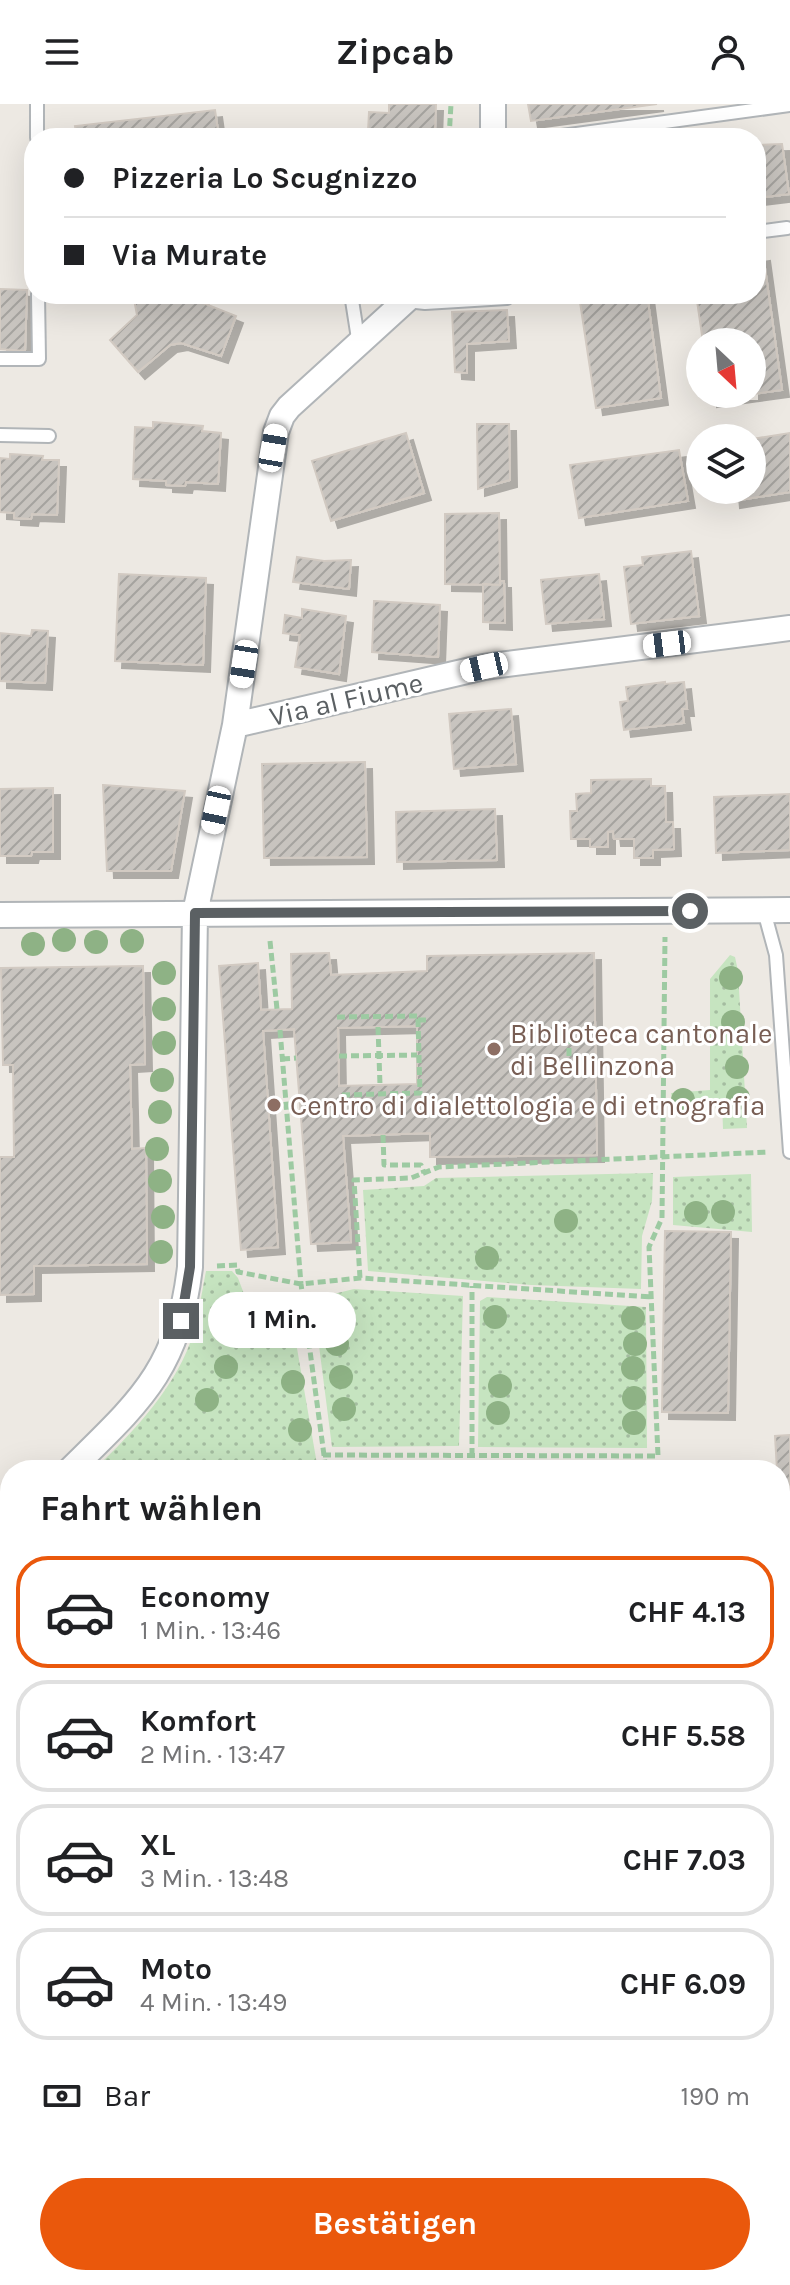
<!DOCTYPE html>
<html lang="de">
<meta charset="utf-8">
<style>
body{margin:0;font-family:Karla,sans-serif;background:#f2f2f2;color:#202124;height:100vh;display:flex;flex-direction:column;font-size:30px;white-space:nowrap}
*{box-sizing:border-box;margin:0}
p{font-size:26px;color:#757577}
.icon{flex:none;width:44px;height:44px;fill:none;stroke:currentColor;stroke-width:2;stroke-linecap:round;stroke-linejoin:round}
.map{position:relative;flex:1;overflow:hidden}
.drawer{position:absolute;left:0px;top:1356px;width:790px;height:826px;display:flex;flex-direction:column;background:#fff;border-radius:32px 32px 0 0;box-shadow:0 8px 32px #0002}
.drawer>*{flex:none}
.top-card{position:absolute;left:24px;top:24px;width:742px;height:176px;border-radius:32px;box-shadow:0 8px 32px #0002;display:grid;align-content:center;height:176px;padding:0 40px;background:#fff}
.needle{width:52px;rotate:154deg}
.buttons{position:absolute;left:686px;top:224px;display:grid;gap:16px}
.buttons a{display:grid;place-items:center;width:80px;height:80px;border-radius:50%;background:#fff;box-shadow:0 8px 32px #0002;font-size:40px}
.end{position:absolute;width:36px;height:36px;margin:-18px;border:10px solid #5b6063;background:#fff;box-shadow:0 0 0 4px #fff}
.from{border-radius:50%}
.bubble{position:absolute;height:56px;border-radius:28px;background:#fff;box-shadow:0 8px 32px #0002;font-size:26px;font-weight:700;line-height:56px;text-align:center}
.car{position:absolute;width:24px;height:48px;margin:-24px -12px;border-radius:10px;box-shadow:0 0 6px 2px #0007;background:linear-gradient(#fff 24%,#345 0 40%,#fff 0 76%,#345 0 86%,#fff 0)}
.top-card b{display:flex;align-items:center;gap:28px;height:76px;font-size:30px}
.top-card b+b{border-top:2px solid #e0e0e0}
.top-card i{width:20px;height:20px;background:#202124}
ul{padding:0;list-style:none}
li{display:flex;align-items:center;gap:24px;height:112px;margin:0 16px 12px;padding:0 24px;border:4px solid #e0e0e0;border-radius:32px}
li div{flex:1}
li b{display:block;font-size:30px}
li em{font-style:normal;font-weight:700}
li.current{border-color:#ea580c}
li>.icon{width:72px;height:72px;stroke-width:1.5}
h2{padding:0 40px;font-size:36px;line-height:96px}
.pay{display:flex;align-items:center;gap:20px;height:88px;padding:0 40px;font-size:30px}
.pay p{margin-inline-start:auto}
.primary-button{display:flex;gap:16px;margin-top:auto;padding:16px 40px}
.primary-button a{flex:1;height:92px;border-radius:48px;background:#ea580c;color:#fff;font-size:32px;font-weight:700;line-height:92px;text-align:center}
header{display:flex;justify-content:space-between;align-items:center;height:104px;padding:0 40px;background:#fff;font-size:36px;font-weight:700}
.map>svg:first-child{display:block}
.education{fill:#ddd9d1}
.grass{fill:url(#grass-tufts)}
.park{fill:url(#park-dots)}
.building{fill:url(#building-hatch);stroke:#d2cac2;stroke-width:2;fill-rule:evenodd;filter:url(#shadow)}
.lines{fill:none;stroke-linecap:round;stroke-linejoin:round}
.lane-casing{stroke:#b1b5b8;stroke-width:16}
.street-casing{stroke:#b1b5b8;stroke-width:28}
.path{stroke:#9dcaa2;stroke-width:5;stroke-dasharray:8 4;stroke-linecap:butt}
.lane{stroke:#fff;stroke-width:12}
.street{stroke:#fff;stroke-width:24}
.tree{fill:#8eb285}
.route{stroke:#5b6063;stroke-width:10}
.education-dot{fill:#8d6e63;stroke:#fff;stroke-width:3}
.labels{text-anchor:middle;stroke-width:6;stroke-linejoin:round;paint-order:stroke}
.street-label{font-size:28px;fill:#5b6063;stroke:#fff}
.education-label{font-size:28px;fill:#785e54;stroke:#fff;text-anchor:start}
</style>
<header><svg class="icon" aria-label="menu" viewBox="0 0 24 24"><path d="M4 6h16M4 12h16M4 18h16"/></svg>Zipcab<svg class="icon" aria-label="person" viewBox="0 0 24 24"><circle cx="12" cy="8" r="4"/><path d="M4 21q1-7 8-7t8 7"/></svg></header>
<div class="map">
<svg width="790" height="2181" viewBox="0 0 790 2181">
<defs>
<pattern id="grass-tufts" width="24" height="20" patternUnits="userSpaceOnUse" patternTransform="scale(2)"><rect width="24" height="20" fill="#c6e4c0"/><path d="M3 7l-1-3M5 7V3M7 7l1-3M15 17l-1-3M17 17v-4M19 17l1-3" fill="none" stroke="#a4bca0"/></pattern>
<pattern id="park-dots" width="8" height="8" patternUnits="userSpaceOnUse" patternTransform="scale(2)"><rect width="8" height="8" fill="#c6e4c0"/><path d="M2 2h.1M6 6h.1" fill="none" stroke="#a4bca0" stroke-width="1.8" stroke-linecap="round"/></pattern>
<pattern id="building-hatch" width="6" height="6" patternUnits="userSpaceOnUse" patternTransform="scale(2)"><rect width="6" height="6" fill="#c8c4bf"/><path d="M-1 1l2-2M0 6l6-6M5 7l2-2" fill="none" stroke="#a5a39f"/></pattern>
<filter id="shadow"><feDropShadow dx="7" dy="7" stdDeviation="0" flood-color="#0004"/></filter>
</defs>
<rect width="100%" height="100%" fill="#ede9e3"/>
<path class="education" d="M5,1616h5v556h380l-2,9h-382z"/>
<path class="grass" d="M0,1643h5v202h-5z"/>
<path class="park" d="M730,851l5,2 3,14 9,157 -24,1 -1,-27 -49,5 -2,-14 39,-3v-111z
M653,1069l-1,28 -10,35 -1,53 -110,-4 -163,-14 -5,-81 61,-4 12,-8z
M751,1070l1,58 -79,-7v-48z
M206,1167h26l6,7 6,16 42,8 7,23 25,145h-224c40,-39 84,-84 100,-139 5,-19 8,-40 12,-60z
M354,1185l109,7 -4,150 -127,1 -19,-148z
M487,1193l159,10 1,141 -169,-1 2,-146z
M336,1359h311v7h-310z
M10,1448v139h-10v-129z
M788,2079h2v102h-153l55,-9h88v-14l4,-2 -4,-37 10,-2 -4,-27z
M524,2172h67l1,3 39,-3v9h-108z"/>
<path class="building" d="M389,0h47l-1,26h-5v8h-71l1,-7 8,1 1,-20 20,1z
M528,0h129l-126,17z
M215,6l4,28h-142l-2,-12z
M782,40l7,50 -33,4v-53z
M763,150l19,136 -30,4v-52h-49l-7,-48h60v-39z
M0,185l27,1 -2,61 -25,-2z
M133,190h68l2,9 33,13 -15,40 -40,-13 -11,2 -32,27 -28,-32 27,-25z
M647,190l14,104 -65,10 -16,-106z
M507,206l2,31 -42,3v29l-12,-1 -3,-60z
M710,290h42l-42,6z
M153,318l50,4 -1,5 19,2 -3,51 -32,-2 -1,4 -19,-1v-4l-33,-2 2,-52 18,1z
M477,320h32l1,56 -32,9z
M406,329l18,60 -93,28 -19,-60z
M790,329v59l-57,9 -1,-11h20v-51z
M679,346l9,51 -109,17 -9,-53z
M10,350l33,2 -1,4h17l-2,55 -25,-1 -1,5 -17,-1v-5l-14,-1v-54l10,1z
M499,409l1,72 -55,-1v-70z
M691,447l8,65 -68,8 -7,-57 19,-2 -1,-8z
M297,453l27,4 27,-1 -2,29 -56,-7z
M119,470l87,4 -3,87 -88,-4z
M599,470l5,45 -58,5 -5,-44z
M500,477h4l1,42 -22,-1v-38l17,1z
M374,497l66,4 -2,52 -66,-5z
M302,505l44,7 -7,58 -44,-7 5,-32 -17,-2 2,-18 17,3z
M32,526l16,1 -3,52 -45,-2v-48l31,3z
M665,578v2l19,-2 3,27h-5l2,14 -60,7 -4,-28 8,-1 -2,-14z
M511,605l5,55 -62,5 -5,-55z
M365,658l2,95 -103,1 -2,-94z
M651,675v7h14l1,36h7l1,27 -21,1v8h-19v-19h-20l-1,-8 -5,1v15h-18v-8h-19l-1,-28h7l-1,-17 15,-1v-13z
M103,681l82,6 -14,80h-64z
M53,684v64h-21l-1,4h-31v-67z
M790,690v56l-74,3 -2,-56z
M495,705l2,51 -100,2 -1,-50z
M329,849l2,22 96,-4v-15l167,-3 3,202 -167,2v-24l-87,3 8,106 -40,2 -17,-215 -31,2 15,216 -37,3 -22,-284 39,-3 3,47 31,-1 -1,-55zM417,922v58l-78,2 -1,-58z
M143,862l2,98 -15,1 2,84 14,-1 1,116 -113,2v28l-34,1v-138h14l-1,-92h-10l-2,-97z
M665,1127l66,1 -3,181 -66,-1z
M790,1331v303l-9,-131 6,-1 -7,-136h-3l-2,-34z
M786,2090l4,27 -10,2v-28z
M37,2172h183v9h-183z
M274,2172h70v9h-70z
M466,2172h58l-1,9h-58z"/>
<g class="lines">
<g class="lane-casing">
<path id="lane" d="M37,0v34
M547,34l243,-33
M756,128l31,-4
M351,190l8,51
M407,197l18,2 82,-5
M0,255h39l-1,-65
M0,331l49,1
M764,807l12,44 14,197
M0,1615h10
M780,2041l10,-6
M384,2181l2,-9"/>
</g>
<g class="street-casing">
<path id="street" d="M493,0v34
M235,621l249,-58 306,-39
M0,811l790,-5
M70,1366c70,-69 108,-100 120,-203l5,-354 40,-188 41,-293 6,-16 7,-9 124,-113
M0,1435l10,-10"/>
</g>
<path class="path" d="M449,34l2,-34
M270,837l7,68
M337,913l81,-1v4l2,73 -80,2
M418,916h10
M378,923l2,58
M280,926l21,254 25,186
M548,929h21v25
M339,952l78,-1
M282,955l14,-1
M383,1031l1,30h37l3,8
M217,1162l20,-1 1,7 63,12 59,-6 291,19
M360,1174l-6,-98 57,-2 28,-11 330,-15
M323,1351l335,1 -9,-209 13,-29 3,-281
M472,1352v-170
M249,2181l1,-9"/>
<use href="#lane" class="lane"/>
<use href="#street" class="street"/>
</g>
<g class="tree">
<circle cx="64" cy="836" r="12"/>
<circle cx="132" cy="837" r="12"/>
<circle cx="96" cy="838" r="12"/>
<circle cx="33" cy="840" r="12"/>
<circle cx="164" cy="869" r="12"/>
<circle cx="731" cy="874" r="12"/>
<circle cx="164" cy="905" r="12"/>
<circle cx="733" cy="918" r="12"/>
<circle cx="164" cy="939" r="12"/>
<circle cx="737" cy="963" r="12"/>
<circle cx="162" cy="976" r="12"/>
<circle cx="738" cy="994" r="12"/>
<circle cx="683" cy="996" r="12"/>
<circle cx="160" cy="1008" r="12"/>
<circle cx="157" cy="1045" r="12"/>
<circle cx="160" cy="1077" r="12"/>
<circle cx="723" cy="1108" r="12"/>
<circle cx="696" cy="1109" r="12"/>
<circle cx="163" cy="1113" r="12"/>
<circle cx="566" cy="1117" r="12"/>
<circle cx="161" cy="1148" r="12"/>
<circle cx="487" cy="1154" r="12"/>
<circle cx="335" cy="1209" r="12"/>
<circle cx="495" cy="1213" r="12"/>
<circle cx="633" cy="1214" r="12"/>
<circle cx="284" cy="1231" r="12"/>
<circle cx="337" cy="1240" r="12"/>
<circle cx="635" cy="1240" r="12"/>
<circle cx="226" cy="1263" r="12"/>
<circle cx="633" cy="1264" r="12"/>
<circle cx="341" cy="1273" r="12"/>
<circle cx="293" cy="1278" r="12"/>
<circle cx="500" cy="1282" r="12"/>
<circle cx="634" cy="1294" r="12"/>
<circle cx="207" cy="1296" r="12"/>
<circle cx="344" cy="1305" r="12"/>
<circle cx="498" cy="1309" r="12"/>
<circle cx="634" cy="1319" r="12"/>
<circle cx="300" cy="1326" r="12"/>
</g>
<g class="lines">
<path class="route" d="M181,1217l9,-54 5,-354 495,-2"/>
</g>
<g class="education-dot">
<circle cx="494" cy="945" r="8"/>
<circle cx="274" cy="1001" r="8"/>
</g>
<g class="labels">
<g class="street-label">
<text transform="translate(346 595) rotate(-13)" y="10">Via al Fiume</text>
</g>
<g class="education-label">
<text x="510" y="939">Biblioteca cantonale<tspan x="510" dy="32">di Bellinzona</tspan></text>
<text x="290" y="1011">Centro di dialettologia e di etnografia</text>
</g>
</g>
</svg>
<div class="buttons">
<a><svg class="needle" viewBox="-14 -14 28 28"><path d="M0-13l5 13h-10z" fill="#e53935"/><path d="M0 13l5-13h-10z" fill="#757577"/></svg></a>
<a><svg class="icon" aria-label="layers" viewBox="0 0 24 24"><path d="M12 4l9 5-9 5-9-5zM3 14l9 5 9-5"/></svg></a>
</div>
<i class="end from" style="left:690px;top:807px"></i>
<i class="end" style="left:181px;top:1217px"></i>
<div class="bubble" style="left:208px;top:1188px;width:148px">1 Min.</div>
<i class="car" style="left:273px;top:344px;rotate:10deg"></i>
<i class="car" style="left:667px;top:540px;rotate:263deg"></i>
<i class="car" style="left:244px;top:560px;rotate:189deg"></i>
<i class="car" style="left:484px;top:563px;rotate:257deg"></i>
<i class="car" style="left:216px;top:706px;rotate:192deg"></i>
<div class="top-card">
<b><i class="from"></i>Pizzeria Lo Scugnizzo</b>
<b><i></i>Via Murate</b>
</div>
<section class="drawer">
<h2>Fahrt wählen</h2>
<ul>
<li class="current"><svg class="icon" aria-label="car" viewBox="0 0 24 24"><path d="M5 17H2v-5l4-1 3-4h7l3 4 3 1v5h-3M9 17h6M6 11h13"/><circle cx="7" cy="17" r="2"/><circle cx="17" cy="17" r="2"/></svg><div><b>Economy</b><p>1 Min. · 13:46</p></div><em>CHF 4.13</em></li>
<li><svg class="icon" aria-label="car" viewBox="0 0 24 24"><path d="M5 17H2v-5l4-1 3-4h7l3 4 3 1v5h-3M9 17h6M6 11h13"/><circle cx="7" cy="17" r="2"/><circle cx="17" cy="17" r="2"/></svg><div><b>Komfort</b><p>2 Min. · 13:47</p></div><em>CHF 5.58</em></li>
<li><svg class="icon" aria-label="car" viewBox="0 0 24 24"><path d="M5 17H2v-5l4-1 3-4h7l3 4 3 1v5h-3M9 17h6M6 11h13"/><circle cx="7" cy="17" r="2"/><circle cx="17" cy="17" r="2"/></svg><div><b>XL</b><p>3 Min. · 13:48</p></div><em>CHF 7.03</em></li>
<li><svg class="icon" aria-label="car" viewBox="0 0 24 24"><path d="M5 17H2v-5l4-1 3-4h7l3 4 3 1v5h-3M9 17h6M6 11h13"/><circle cx="7" cy="17" r="2"/><circle cx="17" cy="17" r="2"/></svg><div><b>Moto</b><p>4 Min. · 13:49</p></div><em>CHF 6.09</em></li>
</ul>
<div class="pay"><svg class="icon" aria-label="cash" viewBox="0 0 24 24"><path d="M3 7h18v10H3z"/><circle cx="12" cy="12" r="2"/></svg>Bar<p>190 m</p></div>
<div class="primary-button"><a>Bestätigen</a></div>
</section>
</div>
